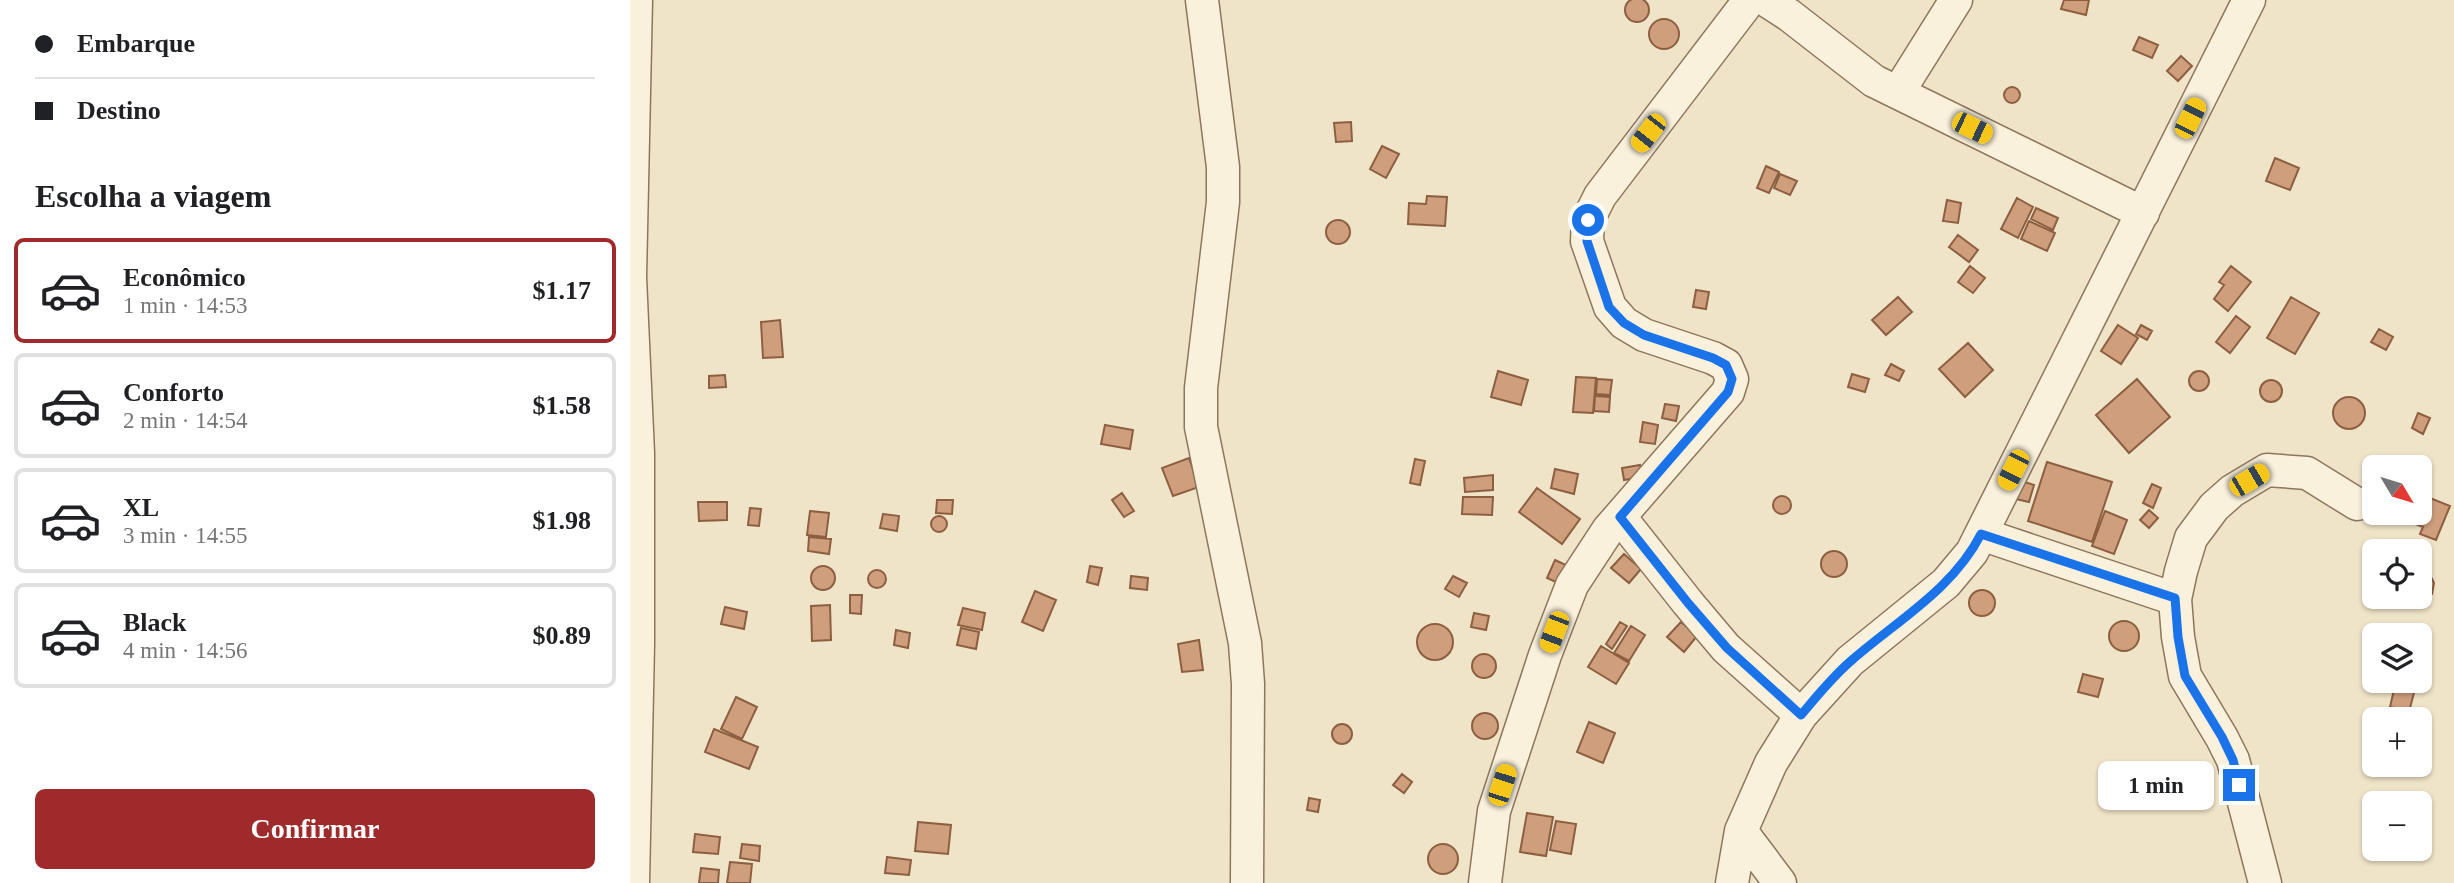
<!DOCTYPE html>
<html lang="pt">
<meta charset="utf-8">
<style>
body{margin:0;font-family:"Times New Roman",serif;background:#f6f6f6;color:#202124;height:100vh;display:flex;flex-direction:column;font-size:26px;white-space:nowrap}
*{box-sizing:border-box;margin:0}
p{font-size:23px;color:#757577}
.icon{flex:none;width:38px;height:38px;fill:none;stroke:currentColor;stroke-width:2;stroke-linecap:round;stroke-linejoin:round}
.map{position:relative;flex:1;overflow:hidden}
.details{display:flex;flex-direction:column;background:#fff;width:630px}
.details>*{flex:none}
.top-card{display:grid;align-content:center;height:154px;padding:0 35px;background:#fff}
.needle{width:46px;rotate:128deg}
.fabs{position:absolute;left:1732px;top:455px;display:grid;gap:14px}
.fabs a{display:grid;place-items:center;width:70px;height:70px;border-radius:10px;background:#fff;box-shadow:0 2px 5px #0004;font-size:35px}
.end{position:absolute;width:32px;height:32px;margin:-16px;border:9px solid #1a73e8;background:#fff;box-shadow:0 0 0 4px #fff}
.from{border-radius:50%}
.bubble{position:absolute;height:49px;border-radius:10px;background:#fff;box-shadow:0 2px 5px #0004;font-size:23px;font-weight:700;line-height:49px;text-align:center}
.car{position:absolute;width:21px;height:42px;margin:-21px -10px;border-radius:9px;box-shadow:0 0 5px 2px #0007;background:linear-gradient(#f5c518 24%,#345 0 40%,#f5c518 0 76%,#345 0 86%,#f5c518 0)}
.top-card b{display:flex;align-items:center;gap:24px;height:66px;font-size:26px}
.top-card b+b{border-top:2px solid #e0e0e0}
.top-card i{width:18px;height:18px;background:#202124}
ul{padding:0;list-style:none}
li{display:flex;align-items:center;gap:21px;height:105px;margin:0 14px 10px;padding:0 21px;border:4px solid #e0e0e0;border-radius:10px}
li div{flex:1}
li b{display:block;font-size:26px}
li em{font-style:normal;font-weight:700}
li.selected{border-color:#9e2a2b}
li>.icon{width:63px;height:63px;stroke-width:1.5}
h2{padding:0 35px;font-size:32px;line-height:84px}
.button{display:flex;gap:14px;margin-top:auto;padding:14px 35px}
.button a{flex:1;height:80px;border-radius:10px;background:#9e2a2b;color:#fff;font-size:28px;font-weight:700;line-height:80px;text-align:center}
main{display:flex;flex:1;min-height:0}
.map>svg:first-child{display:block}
.building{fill:#cf9f7d;stroke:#8d5f41;stroke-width:2}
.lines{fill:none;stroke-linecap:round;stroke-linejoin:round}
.street-casing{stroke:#8d765c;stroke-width:35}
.street{stroke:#faf1dc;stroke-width:32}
.route{stroke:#1a73e8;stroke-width:9}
</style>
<main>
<section class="details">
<div class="top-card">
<b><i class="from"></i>Embarque</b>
<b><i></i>Destino</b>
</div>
<h2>Escolha a viagem</h2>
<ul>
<li class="selected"><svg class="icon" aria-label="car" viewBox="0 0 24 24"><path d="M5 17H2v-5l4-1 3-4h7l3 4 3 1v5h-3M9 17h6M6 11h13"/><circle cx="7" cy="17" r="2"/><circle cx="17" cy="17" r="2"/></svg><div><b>Econômico</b><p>1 min · 14:53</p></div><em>$1.17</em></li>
<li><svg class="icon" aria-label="car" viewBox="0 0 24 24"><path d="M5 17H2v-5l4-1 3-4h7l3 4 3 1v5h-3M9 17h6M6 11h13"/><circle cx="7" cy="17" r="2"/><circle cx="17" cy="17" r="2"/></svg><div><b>Conforto</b><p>2 min · 14:54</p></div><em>$1.58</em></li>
<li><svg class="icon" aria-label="car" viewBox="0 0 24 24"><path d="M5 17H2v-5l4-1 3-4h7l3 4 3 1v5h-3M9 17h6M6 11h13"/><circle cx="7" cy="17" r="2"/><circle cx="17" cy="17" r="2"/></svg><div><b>XL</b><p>3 min · 14:55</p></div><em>$1.98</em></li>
<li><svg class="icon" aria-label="car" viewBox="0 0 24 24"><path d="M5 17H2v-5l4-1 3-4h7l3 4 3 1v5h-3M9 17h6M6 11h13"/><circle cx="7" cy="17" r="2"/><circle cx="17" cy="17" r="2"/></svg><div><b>Black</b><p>4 min · 14:56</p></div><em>$0.89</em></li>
</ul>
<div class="button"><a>Confirmar</a></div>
</section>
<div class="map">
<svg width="1824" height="883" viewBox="0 0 1824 883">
<rect width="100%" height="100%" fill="#f0e4c8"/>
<path class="building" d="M995 10a12 12 0 1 1 24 0a12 12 0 1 1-24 0Z
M1434,0h25l-3,15 -25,-6z
M1019 34a15 15 0 1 1 30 0a15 15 0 1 1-30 0Z
M1509,37l19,8 -6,13 -19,-8z
M1551,56l11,10 -14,15 -11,-10z
M1374 95a8 8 0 1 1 16 0a8 8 0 1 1-16 0Z
M721,122l1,19 -16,1 -2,-19z
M752,146l17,8 -13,24 -16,-9z
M1645,158l24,10 -9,22 -24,-9z
M1136,166l13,6 -10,21 -12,-5z
M1150,174l17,7 -7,14 -16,-7z
M797,196l20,1 -2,29 -37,-2 1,-21 17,1z
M1387,198l16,9 -15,31 -17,-9z
M1317,200l14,3 -3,20 -15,-2z
M1406,208l22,10 -5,12 -22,-11z
M696 232a12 12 0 1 1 24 0a12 12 0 1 1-24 0Z
M1399,221l26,12 -8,18 -26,-12z
M1328,235l20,15 -9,12 -20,-15z
M1340,266l15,12 -12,15 -15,-11z
M1601,266l20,16 -23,29 -14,-12 10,-14 -5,-3z
M1066,290l13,2 -3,17 -13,-2z
M1268,297l14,15 -26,23 -14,-15z
M1661,297l28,16 -24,41 -28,-16z
M1606,316l14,11 -20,26 -14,-11z
M150,320l3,37 -20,1 -2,-36z
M1488,325l20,13 -17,26 -20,-13z
M1511,325l11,6 -5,9 -11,-6z
M1749,329l14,8 -7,13 -15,-8z
M1338,343l25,27 -28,27 -26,-28z
M1261,364l13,7 -5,10 -14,-6z
M1559 381a10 10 0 1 1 20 0a10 10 0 1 1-20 0Z
M868,371l30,9 -7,25 -30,-8z
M1222,374l17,5 -4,13 -17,-5z
M95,375l1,12 -17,1v-12z
M946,377l20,1 -3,35 -20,-1z
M967,379l15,1 -2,15 -14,-1z
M1507,379l33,38 -41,36 -33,-38z
M1630 391a11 11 0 1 1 22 0a11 11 0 1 1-22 0Z
M965,396l15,1 -1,15 -15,-1z
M1703 413a16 16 0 1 1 32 0a16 16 0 1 1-32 0Z
M1035,404l14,2 -3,15 -14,-3z
M1788,413l12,5 -7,16 -11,-6z
M1013,422l15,3 -3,19 -15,-2z
M475,425l28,5 -3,19 -29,-5z
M559,458l10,29 -26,9 -11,-28z
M785,459l10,2 -5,24 -10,-2z
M1417,462l65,20 -20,60 -64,-21z
M1010,465l2,12 -18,3 -2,-12z
M925,469l23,5 -4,20 -23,-6z
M863,475v15l-28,2 -1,-14z
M1392,481l12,4 -5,17 -13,-3z
M1522,484l9,4 -8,20 -10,-5z
M907,488l43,31 -18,25 -43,-32z
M492,493l12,18 -10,6 -12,-17z
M1790,494l30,12 -14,34 -16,-6 3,-7 -19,-8 2,-6h14z
M1143 505a9 9 0 1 1 18 0a9 9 0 1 1-18 0Z
M833,497h30l-1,18 -30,-1z
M307,500h16l-1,14 -16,-1z
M68,502h29v18l-28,1z
M120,508l11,1 -2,17 -11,-1z
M1519,510l9,8 -9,10 -9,-8z
M180,511l19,2 -3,24 -19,-2z
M1475,511l22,9 -13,34 -22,-8z
M253,514l16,2 -2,15 -17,-3z
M301 524a8 8 0 1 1 16 0a8 8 0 1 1-16 0Z
M179,537l22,2 -2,15 -21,-3z
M1191 564a13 13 0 1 1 26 0a13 13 0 1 1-26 0Z
M994,554l17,15 -12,14 -18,-15z
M925,560l13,6 -8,18 -13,-6z
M460,566l12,2 -4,17 -11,-3z
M181 578a12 12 0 1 1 24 0a12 12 0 1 1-24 0Z
M238 579a9 9 0 1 1 18 0a9 9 0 1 1-18 0Z
M1790,575l11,2 3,6 -2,11 -6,3 -6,-1z
M501,576l17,2 -1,12 -17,-2z
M823,576l14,7 -8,14 -14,-8z
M1339 603a13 13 0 1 1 26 0a13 13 0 1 1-26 0Z
M405,591l21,9 -13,31 -21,-9z
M220,595h12l-1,19 -11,-1z
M200,605l1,35 -19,1 -1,-35z
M95,607l22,5 -3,17 -23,-5z
M333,608l22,5 -3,17 -24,-5z
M844,613l15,3 -3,14 -15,-3z
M1479 636a15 15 0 1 1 30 0a15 15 0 1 1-30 0Z
M990,622l7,4 -15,23 -6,-5z
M1051,622l16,14 -13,16 -17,-15z
M787 642a18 18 0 1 1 36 0a18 18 0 1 1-36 0Z
M1001,626l14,9 -16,26 -15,-8z
M331,628l18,4 -3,17 -19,-4z
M266,630l14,3 -2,15 -14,-3z
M569,640l4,30 -21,2 -4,-28z
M971,646l28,17 -13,21 -28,-17z
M842 666a12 12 0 1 1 24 0a12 12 0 1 1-24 0Z
M1453,674l20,5 -5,18 -20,-5z
M1766,681h21l-8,31 -19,-5z
M106,697l21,10 -15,32 -21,-10z
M842 726a13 13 0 1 1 26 0a13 13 0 1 1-26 0Z
M959,722l26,11 -12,30 -26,-11z
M702 734a10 10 0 1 1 20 0a10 10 0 1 1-20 0Z
M84,729l44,18 -9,22 -44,-17z
M772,774l10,8 -8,11 -11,-8z
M679,798l11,2 -2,12 -11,-2z
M897,813l26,4 -7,39 -26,-4z
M926,821l20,3 -5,30 -21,-4z
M288,822l33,3 -3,29 -33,-3z
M65,834l25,3 -2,17 -25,-2z
M798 859a15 15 0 1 1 30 0a15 15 0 1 1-30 0Z
M112,844l18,2 -1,15 -19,-3z
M257,857l24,3 -2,15 -24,-2z
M100,862l22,2 -2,19h-23z
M71,868l18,2 -1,13h-19z"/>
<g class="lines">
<g class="street-casing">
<path id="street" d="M572,0l21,167v35l-22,186v39l44,216 3,41 -1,199
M1136,0l23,15 85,66 269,132
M1269,91l57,-91
M990,517l68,86 38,45 75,67
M1351,534l194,65
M1111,831l39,52
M3,883l5,-239v-191l-8,-176 6,-277
M855,883l9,-72 51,-156 27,-70 36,-55 120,-138 4,-13 -6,-14 -13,-7 -69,-23 -20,-12 -14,-16 -23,-66 1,-21 12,-24 145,-190 1,-6
M1102,883l9,-52 30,-68 30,-48 49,-54 96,-78 26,-31 277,-552
M1635,883l-32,-123 -11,-22 -37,-62 -7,-39 -3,-38 6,-28 10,-33 23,-31 18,-16 35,-21 40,3 50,31"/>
</g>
<use href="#street" class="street"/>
</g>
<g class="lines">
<path class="route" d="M958,220l-1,21 22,66 15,16 20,12 69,23 13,7 6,14 -4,13 -108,125 68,86 39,45 74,67c16,-19 32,-39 51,-55 46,-40 101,-71 129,-126l194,64 3,39 7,39 37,61 11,23 6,25"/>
</g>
</svg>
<div class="fabs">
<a><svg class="needle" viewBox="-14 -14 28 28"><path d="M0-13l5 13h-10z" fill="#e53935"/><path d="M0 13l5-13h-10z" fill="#757577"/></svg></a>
<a><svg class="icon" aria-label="locate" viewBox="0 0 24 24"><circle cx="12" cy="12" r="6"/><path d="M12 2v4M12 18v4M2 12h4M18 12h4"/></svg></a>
<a><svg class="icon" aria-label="layers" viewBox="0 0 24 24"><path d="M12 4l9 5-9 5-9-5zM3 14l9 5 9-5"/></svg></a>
<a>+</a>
<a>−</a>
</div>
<i class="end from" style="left:958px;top:220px"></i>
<i class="end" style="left:1609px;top:785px"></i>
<div class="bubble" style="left:1468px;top:761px;width:116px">1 min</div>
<i class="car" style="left:1560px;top:118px;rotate:26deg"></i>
<i class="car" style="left:1342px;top:128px;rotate:116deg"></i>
<i class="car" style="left:1018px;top:133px;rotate:218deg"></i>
<i class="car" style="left:1383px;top:470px;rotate:207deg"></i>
<i class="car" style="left:1619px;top:480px;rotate:60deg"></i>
<i class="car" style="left:924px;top:632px;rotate:201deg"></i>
<i class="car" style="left:872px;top:785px;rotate:18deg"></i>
</div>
</main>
